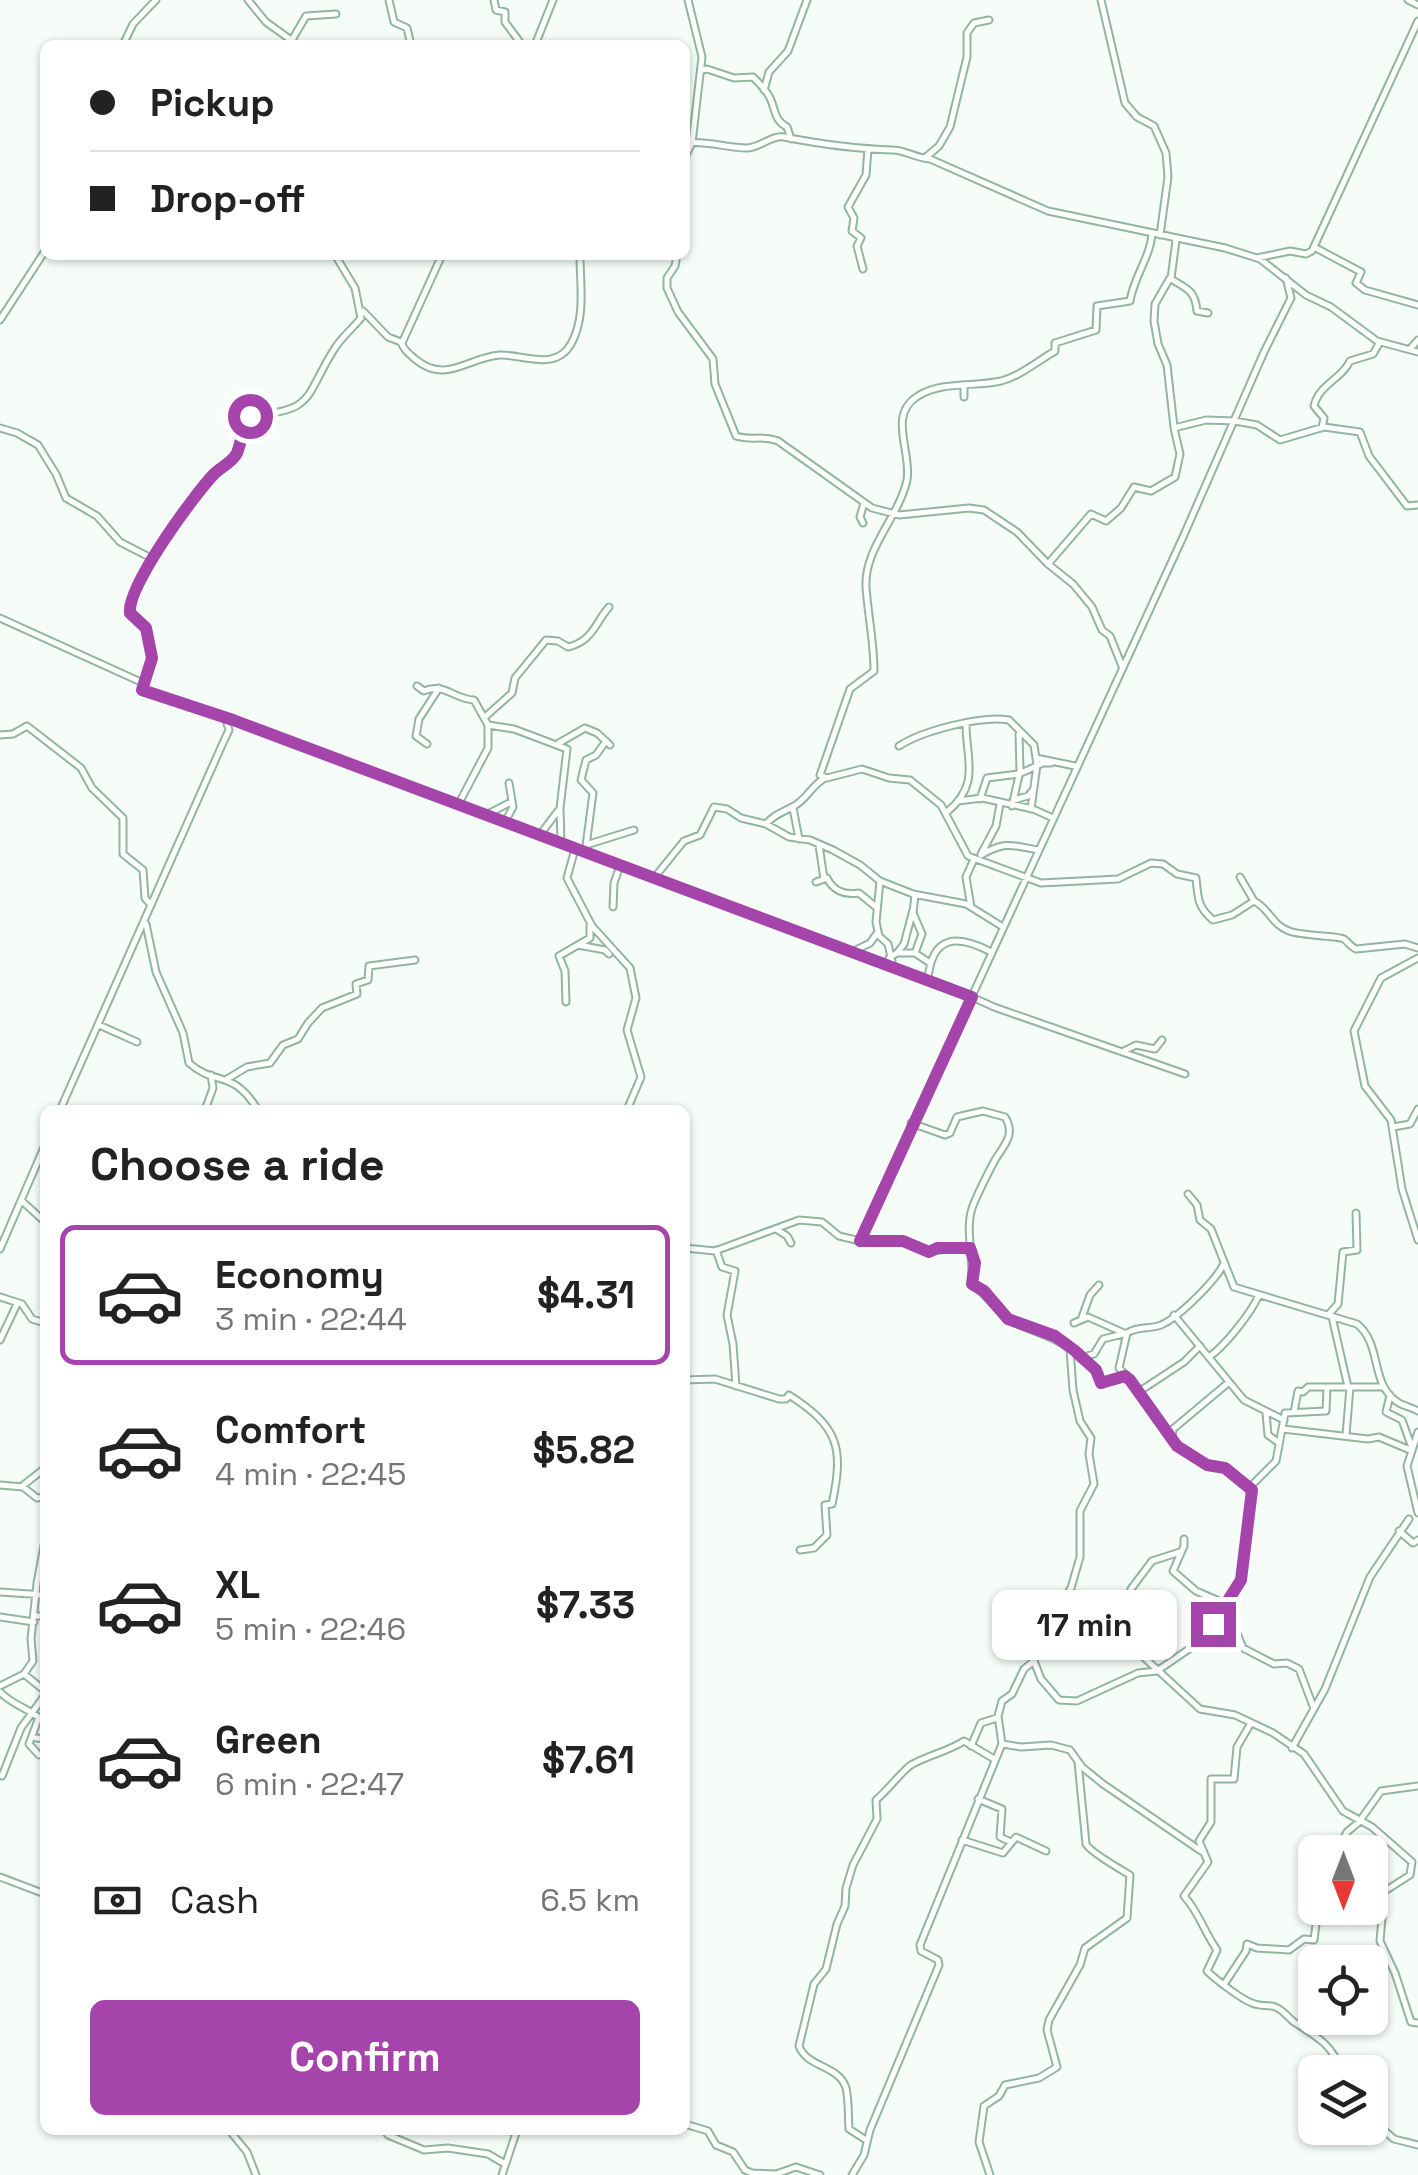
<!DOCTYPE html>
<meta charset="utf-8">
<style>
body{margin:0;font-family:"Space Grotesk",sans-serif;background:#f6f6f6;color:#222;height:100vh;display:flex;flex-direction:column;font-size:38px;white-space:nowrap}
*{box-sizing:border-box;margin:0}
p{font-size:32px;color:#767676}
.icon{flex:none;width:55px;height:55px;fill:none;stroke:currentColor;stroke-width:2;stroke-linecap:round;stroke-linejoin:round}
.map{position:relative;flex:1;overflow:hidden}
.side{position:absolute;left:40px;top:1105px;width:650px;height:1030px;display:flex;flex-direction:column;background:#fff;border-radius:15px;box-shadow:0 2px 8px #0004}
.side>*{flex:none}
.hud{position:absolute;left:40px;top:40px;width:650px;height:220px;border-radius:15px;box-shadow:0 2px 8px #0004;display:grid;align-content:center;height:220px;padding:0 50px;background:#fff}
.needle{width:65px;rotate:180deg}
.tools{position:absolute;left:1298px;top:1835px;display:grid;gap:20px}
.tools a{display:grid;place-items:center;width:90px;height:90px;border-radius:15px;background:#fff;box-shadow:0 2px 8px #0004;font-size:50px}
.end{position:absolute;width:45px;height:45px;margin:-22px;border:12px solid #a544ab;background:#fff;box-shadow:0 0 0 5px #fff}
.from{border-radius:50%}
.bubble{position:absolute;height:70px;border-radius:15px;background:#fff;box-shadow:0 2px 8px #0004;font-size:32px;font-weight:700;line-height:70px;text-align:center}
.hud b{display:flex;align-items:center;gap:35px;height:95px;font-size:38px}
.hud b+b{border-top:2px solid #e0e0e0}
.hud i{width:25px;height:25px;background:#222}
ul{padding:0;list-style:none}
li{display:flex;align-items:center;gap:30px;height:140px;margin:0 20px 15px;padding:0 30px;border:5px solid transparent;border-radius:15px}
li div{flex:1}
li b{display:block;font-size:38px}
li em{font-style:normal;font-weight:700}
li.on{border-color:#a544ab}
li>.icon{width:90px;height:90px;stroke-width:1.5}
h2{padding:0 50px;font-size:45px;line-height:120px}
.pay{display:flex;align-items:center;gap:25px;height:110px;padding:0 50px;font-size:38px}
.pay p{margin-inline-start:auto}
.cta{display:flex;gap:20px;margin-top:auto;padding:20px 50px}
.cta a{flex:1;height:115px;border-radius:15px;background:#a544ab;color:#fff;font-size:40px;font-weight:700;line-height:115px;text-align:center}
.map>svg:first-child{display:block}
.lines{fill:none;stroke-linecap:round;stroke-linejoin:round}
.minor-casing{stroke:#92b5a0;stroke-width:9}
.minor{stroke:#fff;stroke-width:5}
.route{stroke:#a544ab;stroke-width:12}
</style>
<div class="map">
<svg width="1418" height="2175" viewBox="0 0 1418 2175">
<rect width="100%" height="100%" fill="#f6fdf9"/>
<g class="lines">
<g class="minor-casing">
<path id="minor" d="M248,0l18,22 32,23
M389,0l5,22 13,6 4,17
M494,0l2,10 9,2v10l17,23
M1101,0l24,103 12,14 17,9 12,27 2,24 -8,58
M1408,0l10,5
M292,40l14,-24 30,-2
M123,45l10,-21 23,-24
M535,45l18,-45
M702,70l5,-1 27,9 19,-1c6,6 14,14 17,21 6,13 4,22 17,29l4,12
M764,90l5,-18 19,-21 19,-51
M685,143c22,-3 41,5 62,5 13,0 24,-13 37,-11 36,7 72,12 109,13 12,0 22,8 37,9l118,52 177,37 35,11 46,36 25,12 46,34 41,11
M685,157l7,-14 10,-86 -14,-57
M925,158l14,-12 11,-19 17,-70v-24l7,-10 15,-3
M685,161v34
M685,212v17
M1152,233c-1,23 -18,43 -22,68l-33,5 -1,24 -41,13v8c-17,10 -35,25 -54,30 -26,6 -60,0 -83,15 -31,19 -6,55 -11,84 -8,37 -43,68 -41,107 2,28 8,56 8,84l-24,18 -30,86 7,3 35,-9 27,9 21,2 31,25 27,51 73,27 77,-4 33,-16 12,1 14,10 19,4c2,19 1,29 17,42l19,-5 22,-14c15,7 18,24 35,30 14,5 49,5 55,8 4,3 7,8 12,10l49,-5 13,4
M1176,240l-5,39c16,10 24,11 26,32l11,2
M1314,247l47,25 -5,11 9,7 53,15
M677,255l-2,11 -8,12v10l11,24 35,47 2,25 21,52c15,5 28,-1 42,5l94,67 27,7 70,-7 15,2 33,22 31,32 25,20 19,23 10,23 8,6 12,30
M1257,258l33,-7 16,3 6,-3 106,-230
M863,269l-6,-23 4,-8 -9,-7 2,-13 -6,-11 18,-32 2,-26
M1170,278l-15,26 -1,17 4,23 9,21 7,62
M363,311l25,26 13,5c3,8 7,11 14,17 31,26 53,-2 85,-4 22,-1 55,17 71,-11 15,-27 9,-58 9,-89
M0,320l45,-69
M402,343l40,-88
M1411,348l7,-8
M964,397v-10
M0,428l17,5 21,12 18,29 10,24 31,18 23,26 33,17 -24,46 1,8 18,19 4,28 -10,25 1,7 90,28 719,268 42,19 191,67
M1322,428l2,-10 -10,-12c5,-22 28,-27 36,-45l23,-7 7,-12
M863,523l-3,-6 4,-14
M153,559l13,-23 48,-62 22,-18 5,-23 9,-17c67,-6 53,-18 85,-68 6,-10 18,-20 26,-30l-6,-30 -20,-33
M1048,564l43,-50 15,7 15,-13 13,-21 17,4 24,-14 5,-23 -6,-26 32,-8 29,1 22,4 23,15 44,-13 36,5 9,24 38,50 11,-1
M0,618l143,65
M417,686l7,5c19,-9 30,8 50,9l14,25v23l-30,57
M485,717l27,-24 3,-15 31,-38 12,1 10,6c25,-6 27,-24 41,-40
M488,725l26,4 53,20 -7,59 1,36
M0,735l13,-1 14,-8 54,42 11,20 31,30v36l20,16 2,28 6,7
M559,743l26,-15 12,5 13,12
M427,744l-11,-8 3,-17 20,-31
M899,746c23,-15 83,-31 110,-26l25,25 3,20 -6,44
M1036,758l39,8
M980,799l7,-21 32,-4 24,-11h8
M1014,800l14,-4 5,-6
M958,801l24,-3 51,11 20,9
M1012,806l8,-35 -1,-37
M793,808l6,31
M947,812c34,-28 19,-52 19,-88
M486,815l25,-13
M505,822l8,-15 -4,-24
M766,824c10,-11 16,-11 28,-18 12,-6 18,-21 31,-28
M539,836l19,-25
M586,845l48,-15
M819,845l5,34
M586,846l7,-53 -12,-13 5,-20 10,-5 10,-14
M575,849l-8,29 25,48 38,42 6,30 -9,32 14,47 -14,33
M981,854l15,-28 4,-22
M981,855c26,-15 32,-9 58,-5
M1240,877l14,24
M654,878l30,-37 16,-6 14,-28 13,2 14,9 25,6 23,13 21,3 23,10 27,15 20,16 33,13 53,10 37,23
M880,881l-4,41 3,14 9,8 5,22
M816,882l11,-4c7,14 18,17 32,15l17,14
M915,895l-2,18 9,21 -7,19 15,10
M613,907l1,-24 6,-17
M971,907l-5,-30 8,-18
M146,924l10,48 27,61 6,30c27,24 43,5 69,47
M578,945l27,5 4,4
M854,951l16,-8 8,-11
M897,953l7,-9 9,-34
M889,958l8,-5h17
M1418,958l-37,20 -27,53 11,55 26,34 11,69 16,51
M928,979c4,-44 29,-45 63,-27
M566,1002l-1,-31 -6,-15 31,-18v-12
M99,1025l38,17
M1124,1051l12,-6 19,4 7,-9
M227,1079l20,-12 23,-4 13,-18 15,-6 10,-16 14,-15 35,-14 -1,-10 12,-4 1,-14 46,-6
M60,1110l162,-365 7,-15 -3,-10
M205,1110l8,-22 -2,-13
M1393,1127l17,-3 8,-15
M1188,1194l9,11 3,15 11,9 23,58 123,37c25,20 13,58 39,77 6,5 15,6 22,10
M23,1202l22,20
M776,1229l11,7 4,7
M860,1240l323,-703 81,-185 27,-54 -5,-20
M685,1248l30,3 84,-31 23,2 17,14 21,5h43l26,11 22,-4 20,2
M0,1249l45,-104
M716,1250l6,17 13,4 -8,44 6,29 3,42
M0,1297l22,7 10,15 13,4
M1329,1314l9,-10 5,-52 14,-2 -1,-37
M1174,1315l70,85 40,20
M1332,1317l16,70
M1081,1320l9,-25 9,-10
M1074,1323l14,-6 36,16
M0,1340l17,-36
M1071,1349l24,21 6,13 24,-7
M1209,1357c16,-11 42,-44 50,-62
M1080,1358l14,-4 9,-15 24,-6
M685,1380l30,-1 64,20h7l3,-4c50,32 55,53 43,109l-7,1 2,30 -13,13 -14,2
M1140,1391l44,-29 16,-16
M1390,1395l-4,17 16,8 10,28
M1294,1412l4,-21 5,1 5,-5h17
M1266,1413l2,22 11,8
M1283,1429l85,10 11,-2 31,13
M1418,1432l-11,34 11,47
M1346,1435l4,-48
M1172,1439l1,-10 55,-46
M0,1485l23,2 14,11 8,-1
M21,1487l24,-19
M1249,1488l27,-27 9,-48 41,-2 1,-24h55
M1399,1531l14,12 5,-3
M1184,1539v7l-11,25 23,20 30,13
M0,1592l45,3
M1128,1600l3,-11 21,-28 28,-9
M1221,1611l15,20 7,17 31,16 13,-1 12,6 14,37
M35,1616h10
M0,1617l34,5
M1055,1620l39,18 15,-9 28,22 63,58 35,6 38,18 31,21 39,57 29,16 40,35 -2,13 -36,23 9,9 -3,34 15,32 16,49 7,1
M1034,1661l7,18 18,21 18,1 61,-28 19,-2 51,-35 33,-55 11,-89 -27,-24 -18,-3 -30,-20 -40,-58 -18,-19 8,-35c11,-7 20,-4 31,-7 18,-5 58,-46 65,-61
M24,1674l21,17
M0,1686l24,-12 9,-13 -2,-22 6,-56 8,-43
M0,1692c13,14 32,17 45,31
M39,1717l-10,27 10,11
M1251,1723l-14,24 -3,32h-23v43l-12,19 9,21 -24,34c15,16 20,36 33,54l-10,21c7,7 35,29 45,32 8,4 15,1 23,4 9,3 12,10 19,15 26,17 36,21 49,50
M36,1738l9,1
M1002,1744l19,3 30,-2 19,5 12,17 21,17 98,67
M971,1746l10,-23 16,-5
M1292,1748l33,-59 45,-112 39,-58
M2,1776l19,-48 24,-33
M978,1799l24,10 -2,28 11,5
M962,1840l41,13 13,-16 30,14
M1336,1852l11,-20 12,-10 22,-31 37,-5
M0,1877l45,17
M1225,1983l21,-32 1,-7 10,4 32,2 15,-11 10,1 4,-32
M1370,2118l24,21 24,6
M685,2124l23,7 8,14 17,7 12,18 7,3 24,1 20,-7 24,8
M229,2130l18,22 9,23
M384,2130l4,5 36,15 24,-2 40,6 17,10
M866,2140l-17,-11c-1,-12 0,-29 -3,-41 -7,-23 -39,-20 -47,-42l15,-62 12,-15 11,-45 8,-18 1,-18 7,-23 24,-46 -1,-19c10,-8 27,-30 35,-35 17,-10 36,-13 53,-24l30,18
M502,2175l15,-45
M852,2175l12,-20 6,-25 69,-165 -1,-5 -17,-9 -1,-6 82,-201 -4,-28 4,-15 10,-7 12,-25 10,-8 11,-28 10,-12 1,-10 15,-23 9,-31v-46l14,-27 -5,-30 2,-16 -11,-17 -7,-31 -3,-41c-21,-17 -49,-19 -64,-32 -13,-11 -20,-23 -35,-34 4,-26 -8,-55 3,-80 6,-14 14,-30 21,-43 9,-15 21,-25 10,-43l-22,-6 -26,6 -7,16 -5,2 -34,-12
M990,2175l-11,-33 5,-36 15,-10 6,-11 34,-7 18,-11 -10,-37 2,-10 31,-55 5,-17 42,-30 3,-43c-10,-6 -40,-23 -44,-31l-8,-82"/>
</g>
<use href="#minor" class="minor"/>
</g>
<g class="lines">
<path class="route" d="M250,416c-8,13 -8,24 -13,37 -4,9 -16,14 -23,21 -20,21 -87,112 -84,139l16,15 6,30 -10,32 91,30 739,277 -112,244h43l26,11 8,-4h33l5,15 -3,21 12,7 24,28 47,17 19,14 22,20 5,13 24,-7 5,4 47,66 30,19 18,3 27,22 -11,90 -28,44"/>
</g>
</svg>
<div class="tools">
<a><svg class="needle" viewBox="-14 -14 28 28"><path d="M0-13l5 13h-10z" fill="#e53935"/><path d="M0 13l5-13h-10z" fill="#767676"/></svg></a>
<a><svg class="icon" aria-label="locate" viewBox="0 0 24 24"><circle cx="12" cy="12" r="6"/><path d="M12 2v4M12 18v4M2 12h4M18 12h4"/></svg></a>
<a><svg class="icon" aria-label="layers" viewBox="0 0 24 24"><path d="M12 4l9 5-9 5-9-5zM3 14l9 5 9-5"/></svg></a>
</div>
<i class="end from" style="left:250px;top:416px"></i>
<i class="end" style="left:1213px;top:1624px"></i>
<div class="bubble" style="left:992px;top:1590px;width:185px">17 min</div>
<div class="hud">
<b><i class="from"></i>Pickup</b>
<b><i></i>Drop-off</b>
</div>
<section class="side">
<h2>Choose a ride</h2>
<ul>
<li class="on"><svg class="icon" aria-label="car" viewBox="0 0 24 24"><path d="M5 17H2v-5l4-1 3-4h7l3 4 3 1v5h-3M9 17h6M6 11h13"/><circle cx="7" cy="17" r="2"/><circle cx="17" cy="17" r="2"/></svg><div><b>Economy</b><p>3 min · 22:44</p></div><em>$4.31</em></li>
<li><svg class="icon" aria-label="car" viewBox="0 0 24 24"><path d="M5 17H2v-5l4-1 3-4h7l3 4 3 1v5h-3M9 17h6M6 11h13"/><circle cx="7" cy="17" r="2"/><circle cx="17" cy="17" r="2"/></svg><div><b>Comfort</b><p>4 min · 22:45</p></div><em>$5.82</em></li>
<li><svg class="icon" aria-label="car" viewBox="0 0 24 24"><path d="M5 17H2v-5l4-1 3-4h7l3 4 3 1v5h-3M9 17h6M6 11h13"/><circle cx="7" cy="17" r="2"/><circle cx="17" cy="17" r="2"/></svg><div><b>XL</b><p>5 min · 22:46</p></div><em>$7.33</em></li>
<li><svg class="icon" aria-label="car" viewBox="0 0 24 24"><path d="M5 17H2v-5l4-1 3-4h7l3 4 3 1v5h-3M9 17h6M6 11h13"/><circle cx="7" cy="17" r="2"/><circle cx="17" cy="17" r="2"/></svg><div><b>Green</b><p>6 min · 22:47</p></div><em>$7.61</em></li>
</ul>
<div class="pay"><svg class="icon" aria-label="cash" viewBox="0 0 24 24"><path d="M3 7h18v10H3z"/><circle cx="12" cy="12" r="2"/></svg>Cash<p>6.5 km</p></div>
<div class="cta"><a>Confirm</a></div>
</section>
</div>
